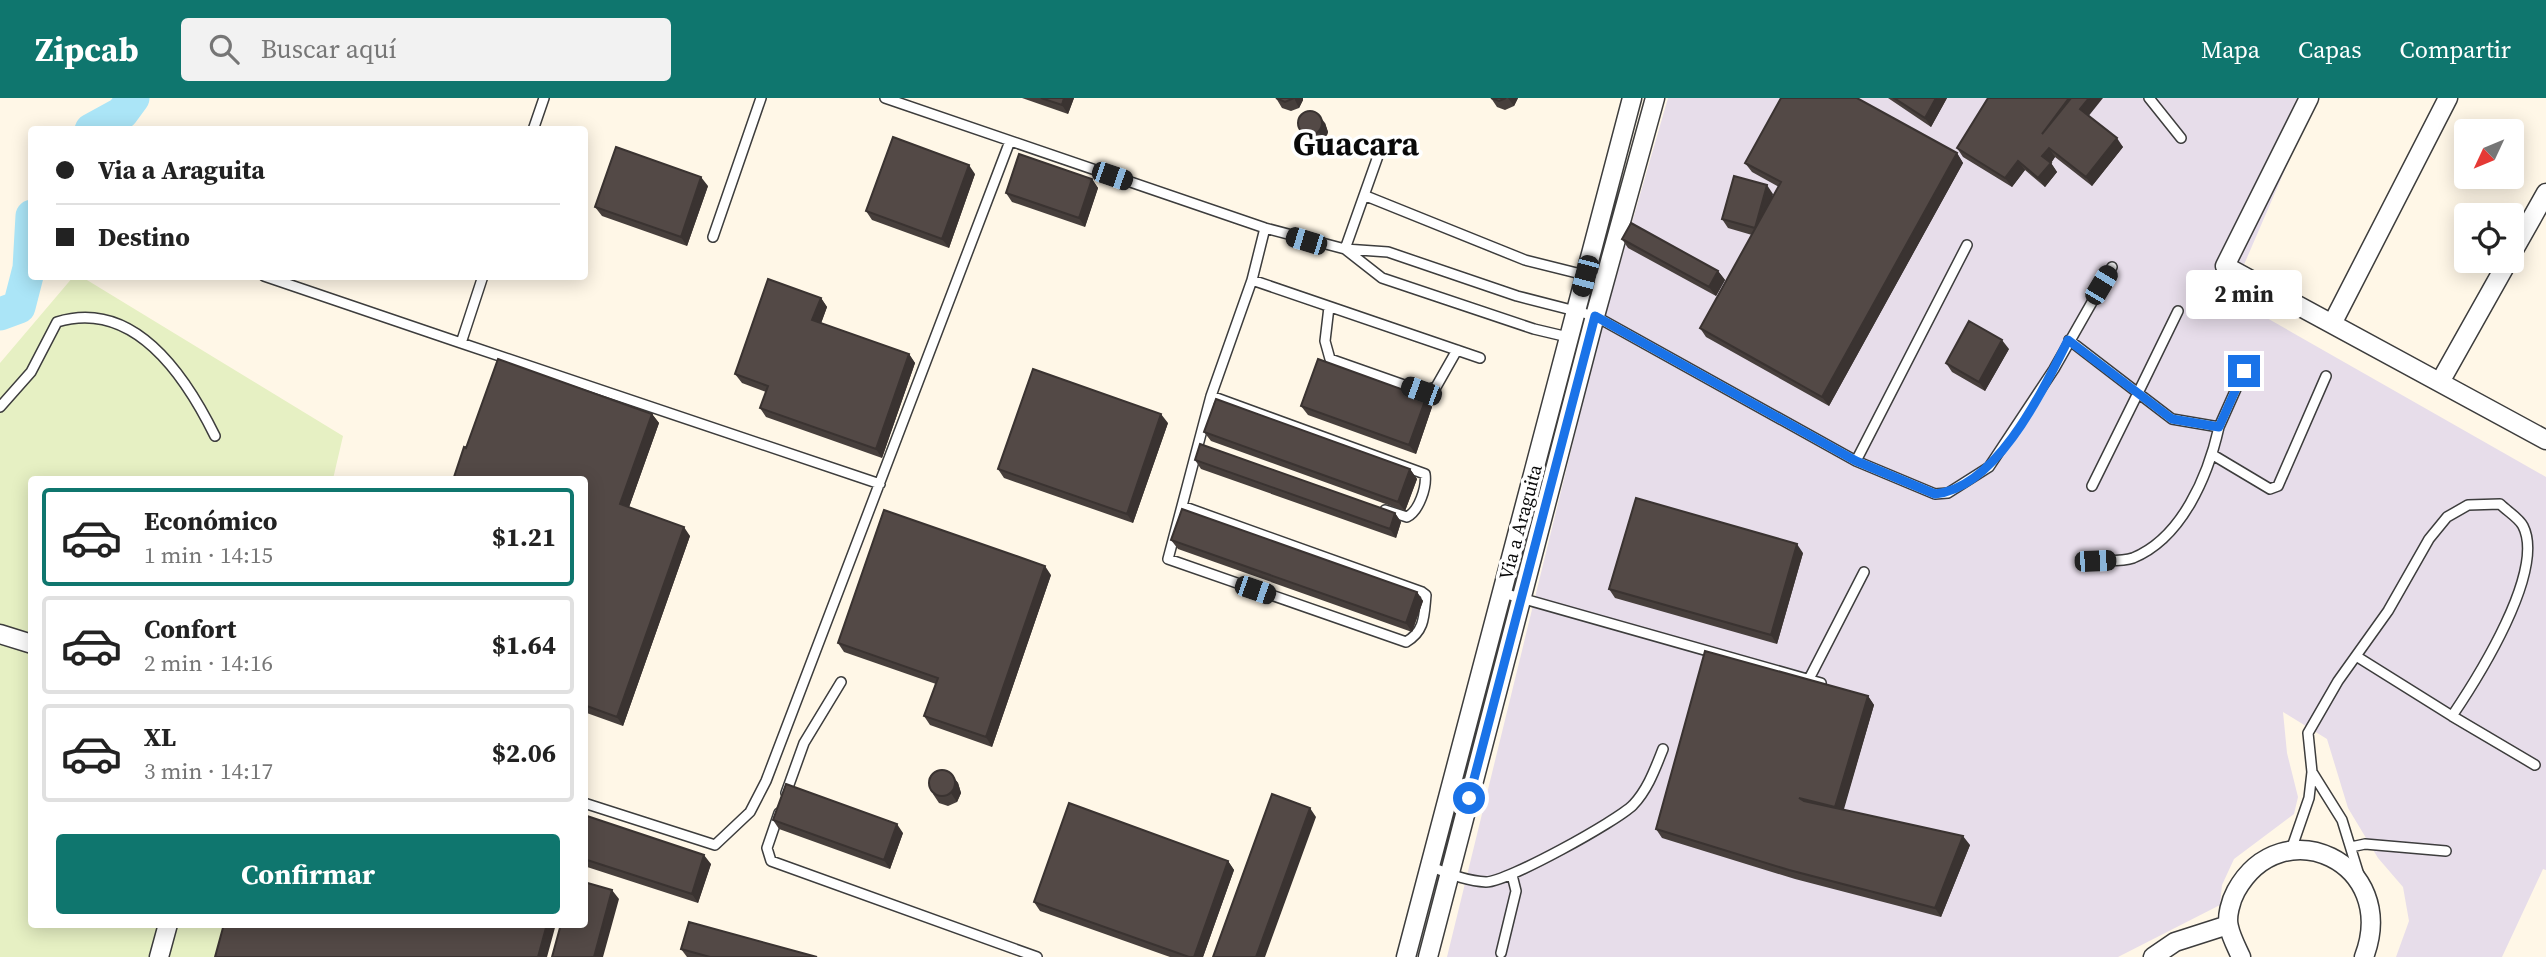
<!DOCTYPE html>
<html lang="es">
<meta charset="utf-8">
<style>
body{margin:0;font-family:"Source Serif 4",serif;background:#f2f2f2;color:#222;height:100vh;display:flex;flex-direction:column;font-size:26px;white-space:nowrap}
*{box-sizing:border-box;margin:0}
p{font-size:23px;color:#767676}
.icon{flex:none;width:38px;height:38px;fill:none;stroke:currentColor;stroke-width:2;stroke-linecap:round;stroke-linejoin:round}
.map{position:relative;flex:1;overflow:hidden}
.side{position:absolute;left:28px;top:378px;width:560px;height:452px;display:flex;flex-direction:column;background:#fff;border-radius:7px;box-shadow:0 4px 18px #0003}
.side>*{flex:none}
.hud{position:absolute;left:28px;top:28px;width:560px;height:154px;border-radius:7px;box-shadow:0 4px 18px #0003;display:grid;align-content:center;height:154px;padding:0 28px;background:#fff}
.needle{width:46px;rotate:226deg}
.buttons{position:absolute;left:2454px;top:21px;display:grid;gap:14px}
.buttons a{display:grid;place-items:center;width:70px;height:70px;border-radius:7px;background:#fff;box-shadow:0 4px 18px #0003;font-size:35px}
.end{position:absolute;width:32px;height:32px;margin:-16px;border:9px solid #1a73e8;background:#fff;box-shadow:0 0 0 4px #fff}
.from{border-radius:50%}
.bubble{position:absolute;height:49px;border-radius:7px;background:#fff;box-shadow:0 4px 18px #0003;font-size:23px;font-weight:700;line-height:49px;text-align:center}
.car{position:absolute;width:21px;height:42px;margin:-21px -10px;border-radius:9px;box-shadow:0 0 5px 2px #0007;background:linear-gradient(#222 24%,#8ab4d8 0 40%,#222 0 76%,#8ab4d8 0 86%,#222 0)}
.hud b{display:flex;align-items:center;gap:24px;height:66px;font-size:26px}
.hud b+b{border-top:2px solid #e0e0e0}
.hud i{width:18px;height:18px;background:#222}
ul{padding:12px 0 0;list-style:none}
li{display:flex;align-items:center;gap:21px;height:98px;margin:0 14px 10px;padding:0 14px;border:4px solid #e0e0e0;border-radius:7px}
li div{flex:1}
li b{display:block;font-size:26px}
li em{font-style:normal;font-weight:700}
li.current{border-color:#0f766e}
li>.icon{width:63px;height:63px;stroke-width:1.5}
.button{display:flex;gap:14px;margin-top:auto;padding:14px 28px}
.button a{flex:1;height:80px;border-radius:7px;background:#0f766e;color:#fff;font-size:28px;font-weight:700;line-height:80px;text-align:center}
header{display:flex;align-items:center;gap:42px;box-sizing:border-box;height:98px;padding:0 35px;background:#0f766e;color:#fff}
header strong{font-size:33px}
nav{display:flex;gap:38px;margin-inline-start:auto;font-size:24px}
.search{width:490px;height:63px;background:#f2f2f2;display:flex;align-items:center;gap:18px;box-sizing:border-box;padding:0 24px;border-radius:7px;color:#767676;font-size:26px}
.map>svg:first-child{display:block}
.industrial{fill:#e7ddea}
.pitch{fill:#e6f0c3}
.lines{fill:none;stroke-linecap:round;stroke-linejoin:round}
.river{stroke:#abe5f7;stroke-width:33}
.lane-casing{stroke:#3d3d3d;stroke-width:12}
.street-casing{stroke:#3d3d3d;stroke-width:21}
.lane{stroke:#fff;stroke-width:9}
.street{stroke:#fff;stroke-width:18}
.wall{fill:#473f3c}
.shaded-wall{fill:#3a3331}
.building{fill:#534946;stroke:#3a3331;stroke-width:2}
.route{stroke:#1a73e8;stroke-width:9}
.labels{text-anchor:middle;stroke-width:7;stroke-linejoin:round;paint-order:stroke}
.street-label{font-size:19px;fill:#0a0a0a;stroke:#fff}
.town-label{font-size:33px;font-weight:bold;fill:#0a0a0a;stroke:#fff}
</style>
<header>
<strong>Zipcab</strong>
<div class="search"><svg class="icon" aria-label="search" viewBox="0 0 24 24"><circle cx="10" cy="10" r="6"/><path d="M15 15l6 6"/></svg>Buscar aquí</div>
<nav><a>Mapa</a><a>Capas</a><a>Compartir</a></nav>
</header>
<div class="map">
<svg width="2546" height="859" viewBox="0 0 2546 859">
<rect width="100%" height="100%" fill="#fff7e7"/>
<path class="industrial" d="M1668,0h648l-86,199 316,180v393l-3,-1 -41,88h-106l13,-36 -6,-34 -25,-29 -30,-50 -21,-69 -44,-27 4,41 11,44 -4,17 -60,45 -12,26 -2,20 -102,52h-671l151,-617z"/>
<path class="pitch" d="M73,179h9l261,159 -10,43 -301,1v444h192l-9,33h-215v-594z"/>
<g class="lines">
<path class="river" d="M91,32l31,-17 11,-15
M0,216l19,-7 10,-39 3,-52"/>
<g class="lane-casing">
<path id="lane" d="M885,0l380,130 80,21 43,3 129,44 78,20 261,145 79,33 13,-1 41,-26 65,-98 58,-102
M2149,0l32,40
M533,32l11,-32
M1366,98l159,64 80,20
M713,139l48,-139
M1345,151l37,29 152,51 38,9
M1345,151l33,-93
M264,178l197,67 22,-67
M1252,182l228,78
M1329,209l-4,34 5,18 91,32 15,-4 21,-37
M2178,213l-40,82 34,26 47,8 25,-56
M2069,242l69,53 -46,93
M461,245l419,141
M1211,298l214,78c2,13 -6,37 -18,43l-22,-7
M0,309l31,-35 26,-50c78,-24 129,55 158,114
M2213,357l57,34 8,-3 48,-110
M1856,363l111,-216
M1182,408l240,86 4,3c-2,21 -1,36 -20,47l-238,-83 43,-163 41,-116 13,-52
M2095,463c11,-1 27,1 38,-3 49,-20 75,-82 86,-131
M1503,495l318,90
M1809,581l55,-107
M2452,618l83,49
M2312,674l30,48 17,55
M786,695l18,-50 37,-61
M584,705l131,42 35,-33 16,-31 244,-640
M779,715l-12,35 4,13 266,96
M2351,749l14,-3 81,7
M2291,752l18,-52 3,-26 -4,-39 30,-52 50,-70 41,-72 18,-22 21,-12 32,-1c7,7 19,14 23,22 23,45 -46,153 -71,190l-96,-60
M1430,768c18,8 37,15 56,16 21,0 131,-61 147,-77 15,-16 22,-36 30,-56
M1501,855l15,-62 -4,-16"/>
</g>
<g class="street-casing">
<path id="street" d="M2309,0l-84,168 321,174
M2511,157l35,-62
M2332,226l116,-226
M2440,284l68,-121
M0,536l32,10
M159,859l9,-33
M1406,859l226,-859
M1428,859l167,-641 60,-218
M2153,859l22,-15 53,-17
M2241,859c-4,-9 -10,-20 -12,-30 -3,-10 2,-27 7,-36 46,-83 164,-29 128,66"/>
</g>
<use href="#lane" class="lane"/>
<use href="#street" class="street"/>
</g>
<path class="wall" d="M1022,0h52l-6,16z
M1276,0h27v2l-4,8 -8,3 -9,-3z
M1491,0h27l-4,8 -9,4 -8,-3z
M1888,0h59l-16,29z
M2089,18l34,31 -31,39 -37,-29 -4,6 6,9 -12,15 -20,-17 -13,17 -49,-30 -6,-9z
M1325,25l3,9 -3,9 -9,3 -9,-4 -7,-9z
M1957,55l6,10 -134,243 -123,-69 -6,-9 52,-93 -24,-7 -6,-9 51,-25 -2,7 8,-14 -27,-15 -7,-9z
M975,76l-26,74 -77,-28 -6,-9z
M1092,81l6,9 -13,39 -73,-25 -6,-9z
M708,88l-21,60 -85,-30 -7,-9z
M1622,141l96,32 7,9 -9,16 -88,-48z
M821,200l6,9 -6,16 88,31 6,9 -33,95 -116,-41 -6,-9 6,-16 -24,-9 -7,-9z
M2009,251l-24,42 -33,-19 -6,-9z
M1426,300l6,9 -16,47 -108,-39 -7,-9z
M652,316l7,9 -30,84 61,29 -67,190 -39,-14v-232l-118,-32z
M1168,325l-35,100 -129,-45 -6,-9z
M1204,334l206,37 7,10 -12,32 -194,-70z
M1195,362l200,53 6,9 -5,16 -195,-69z
M1171,442l246,52 6,9 -11,31 -234,-83z
M1803,455l-26,91 -162,-46 -6,-9z
M1051,477l-59,172 -62,-22 -6,-9 12,-32 -92,-32 -6,-9z
M1868,598l6,9 -31,105 127,35 -29,72 -146,-38 -133,-41 -6,-9z
M951,676l7,9 3,10 -4,9 -9,4 -9,-3 -6,-9z
M584,717l127,49 -13,39 -114,-37z
M773,722l130,13 -13,36 -111,-40z
M1228,763l6,9 -31,87h-33l-130,-46 -6,-9z
M681,851l136,8h-130z"/>
<path class="shaded-wall" d="M1064,0h10l-6,16 -6,-9z
M1294,0h9v2l-4,8z
M1508,0h10l-4,8z
M1936,0h11l-16,29 -6,-9z
M2089,0h14l-16,20 -7,-9z
M1318,16l7,9 3,9 -3,9 -7,-10z
M2117,40l6,9 -31,39 -6,-9z
M2049,50l6,9 -4,6 6,9 -12,15 -7,-9 4,-22z
M1957,55l6,10 -134,243 -7,-9z
M2018,63l7,9 -13,17 -7,-9z
M969,67l6,9 -26,74 -7,-9z
M701,79l7,9 -21,60 -6,-9z
M1092,81l6,9 -13,39 -6,-9z
M1767,87l6,9 -12,43 -6,-9z
M1718,173l7,9 -9,16 -7,-9z
M821,200l6,9 -8,22 -7,-9z
M2002,242l7,9 -24,42 -6,-9z
M909,256l6,9 -33,95 -6,-9z
M1426,300l6,9 -16,47 -7,-9z
M652,316l7,9 -32,90 -7,-9z
M1161,316l7,9 -35,100 -6,-9z
M1410,371l7,10 -12,32 -7,-9z
M1395,415l6,9 -5,16 -6,-9z
M684,429l6,9 -67,190 -6,-9z
M1797,446l6,9 -26,91 -6,-9z
M1045,468l6,9 -59,172 -6,-10z
M1417,494l6,9 -11,31 -6,-9z
M1868,598l6,9 -32,111 -7,-9z
M951,676l7,9 3,10 -4,9 -6,-9z
M1310,710l6,9 -51,140h-9z
M897,726l6,9 -13,36 -6,-9z
M1963,738l7,9 -29,72 -6,-9z
M704,757l7,9 -13,39 -6,-9z
M1228,763l6,9 -31,87h-9z
M612,792l7,9 -16,58h-9z
M547,826h9l-9,33h-9z"/>
<path class="building" d="M1041,0h23l-2,7z
M1276,0h18l-9,4z
M1491,0h15l-7,3z
M1781,0h76l100,55 -135,244 -122,-69 81,-146 -36,-19z
M1894,0h42l-11,20z
M1988,0h81l-27,36 29,-36h18l-9,11 37,29 -31,39 -37,-29 -7,8 9,7 -13,15 -20,-17 -13,17 -48,-30z
M1298 25a12 12 0 1 1 24 0a12 12 0 1 1-24 0Z
M893,39l76,28 -27,74 -76,-28z
M616,49l85,30 -20,60 -86,-30z
M1019,56l73,25 -13,39 -73,-25z
M1734,78l33,9 -12,43 -33,-9z
M1631,125l87,48 -9,16 -87,-48z
M768,181l53,19 -9,22 97,34 -33,95 -116,-41 8,-22 -33,-12z
M1969,223l33,19 -23,42 -33,-19z
M498,261l154,55 -32,90 64,23 -67,190 -33,-12v-225h-131l11,-33 2,1z
M1318,261l108,39 -17,47 -108,-39z
M1033,271l128,45 -34,100 -129,-45z
M1216,301l194,70 -12,33 -194,-70z
M1200,346l195,69 -5,16 -195,-69z
M1636,400l161,46 -26,91 -162,-46z
M1182,411l235,83 -11,31 -235,-83z
M884,412l161,56 -59,171 -62,-21 14,-38 -100,-35z
M1705,553l163,45 -33,111 -36,-9 5,3 159,35 -28,72 -146,-38 -133,-41z
M929 685a13 13 0 1 1 26 0a13 13 0 1 1-26 0Z
M786,686l111,40 -13,36 -111,-40z
M1272,696l38,14 -54,149h-43z
M1069,705l159,58 -34,96h-5l-155,-55z
M584,717l120,40 -12,39 -108,-35z
M584,784l28,8 -18,67h-42l9,-33h23z
M689,824l128,35h-107l-29,-8z
M224,826h323l-9,33h-323z"/>
<g class="lines">
<path class="route" d="M1469,700l126,-482 261,145 79,33c62,-6 108,-104 133,-154l104,79 47,8 25,-56"/>
</g>
<g class="labels">
<g class="street-label">
<text transform="translate(1520 424) rotate(-75)" y="7">Via a Araguita</text>
</g>
<g class="town-label">
<text x="1356" y="57">Guacara</text>
</g>
</g>
</svg>
<div class="buttons">
<a><svg class="needle" viewBox="-14 -14 28 28"><path d="M0-13l5 13h-10z" fill="#e53935"/><path d="M0 13l5-13h-10z" fill="#767676"/></svg></a>
<a><svg class="icon" aria-label="locate" viewBox="0 0 24 24"><circle cx="12" cy="12" r="6"/><path d="M12 2v4M12 18v4M2 12h4M18 12h4"/></svg></a>
</div>
<i class="end from" style="left:1469px;top:700px"></i>
<i class="end" style="left:2244px;top:273px"></i>
<div class="bubble" style="left:2186px;top:172px;width:116px">2 min</div>
<i class="car" style="left:1112px;top:78px;rotate:109deg"></i>
<i class="car" style="left:1306px;top:143px;rotate:287deg"></i>
<i class="car" style="left:1585px;top:178px;rotate:195deg"></i>
<i class="car" style="left:2101px;top:187px;rotate:31deg"></i>
<i class="car" style="left:1421px;top:293px;rotate:290deg"></i>
<i class="car" style="left:2095px;top:463px;rotate:88deg"></i>
<i class="car" style="left:1255px;top:492px;rotate:109deg"></i>
<div class="hud">
<b><i class="from"></i>Via a Araguita</b>
<b><i></i>Destino</b>
</div>
<section class="side">
<ul>
<li class="current"><svg class="icon" aria-label="car" viewBox="0 0 24 24"><path d="M5 17H2v-5l4-1 3-4h7l3 4 3 1v5h-3M9 17h6M6 11h13"/><circle cx="7" cy="17" r="2"/><circle cx="17" cy="17" r="2"/></svg><div><b>Económico</b><p>1 min · 14:15</p></div><em>$1.21</em></li>
<li><svg class="icon" aria-label="car" viewBox="0 0 24 24"><path d="M5 17H2v-5l4-1 3-4h7l3 4 3 1v5h-3M9 17h6M6 11h13"/><circle cx="7" cy="17" r="2"/><circle cx="17" cy="17" r="2"/></svg><div><b>Confort</b><p>2 min · 14:16</p></div><em>$1.64</em></li>
<li><svg class="icon" aria-label="car" viewBox="0 0 24 24"><path d="M5 17H2v-5l4-1 3-4h7l3 4 3 1v5h-3M9 17h6M6 11h13"/><circle cx="7" cy="17" r="2"/><circle cx="17" cy="17" r="2"/></svg><div><b>XL</b><p>3 min · 14:17</p></div><em>$2.06</em></li>
</ul>
<div class="button"><a>Confirmar</a></div>
</section>
</div>
